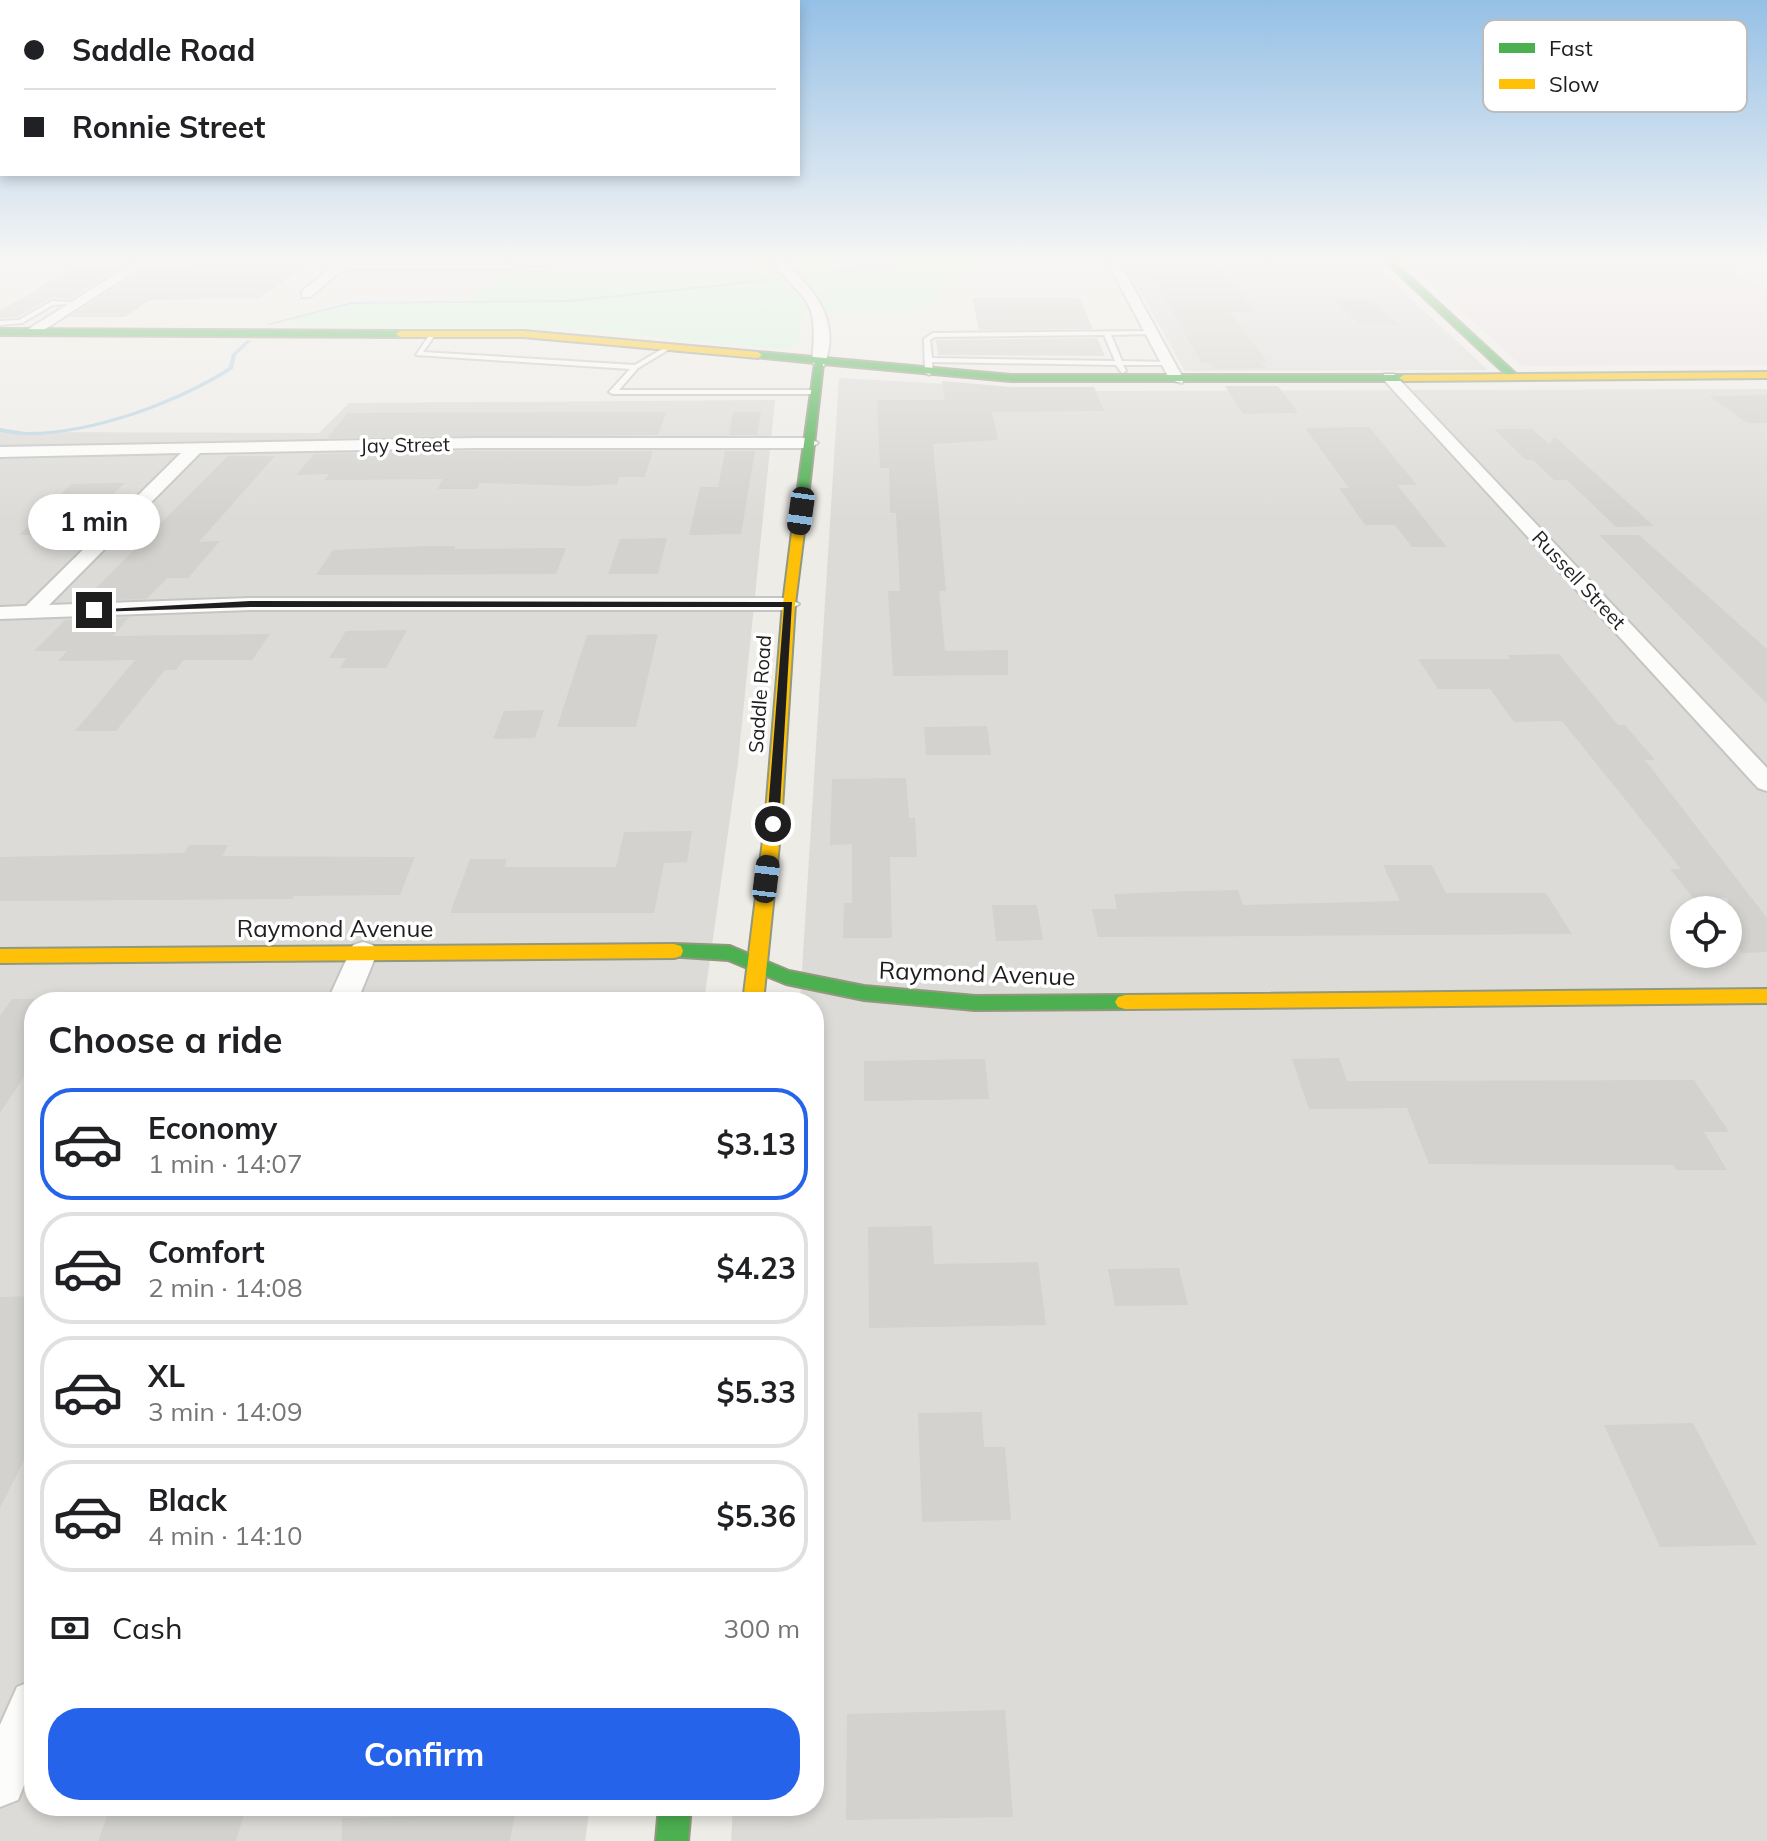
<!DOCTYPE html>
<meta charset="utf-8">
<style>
body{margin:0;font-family:Mulish,sans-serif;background:#f6f6f6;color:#202124;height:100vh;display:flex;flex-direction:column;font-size:30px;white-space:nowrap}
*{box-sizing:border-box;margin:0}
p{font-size:26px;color:#757577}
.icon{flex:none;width:44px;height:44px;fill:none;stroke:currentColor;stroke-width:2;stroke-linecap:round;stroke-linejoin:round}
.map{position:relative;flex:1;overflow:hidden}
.panel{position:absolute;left:24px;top:992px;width:800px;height:824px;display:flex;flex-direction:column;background:#fff;border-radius:32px;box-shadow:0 4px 12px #0003}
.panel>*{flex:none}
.guide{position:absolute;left:0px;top:0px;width:800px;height:176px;box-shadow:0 4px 12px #0003;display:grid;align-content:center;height:176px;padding:0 24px;background:#fff}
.fabs{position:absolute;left:1670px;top:896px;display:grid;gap:16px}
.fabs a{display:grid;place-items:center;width:72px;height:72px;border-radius:50%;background:#fff;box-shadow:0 4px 12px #0003;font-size:40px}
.end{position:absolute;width:36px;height:36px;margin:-18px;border:10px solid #1e1e1e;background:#fff;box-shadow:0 0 0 4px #fff}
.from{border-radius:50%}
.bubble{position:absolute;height:56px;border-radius:28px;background:#fff;box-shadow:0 4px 12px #0003;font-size:26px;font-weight:700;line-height:56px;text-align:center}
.car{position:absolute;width:24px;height:48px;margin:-24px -12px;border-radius:10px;box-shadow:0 0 6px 2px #0007;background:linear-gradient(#222 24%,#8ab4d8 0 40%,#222 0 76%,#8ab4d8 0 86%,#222 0)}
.guide b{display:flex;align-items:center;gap:28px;height:76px;font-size:30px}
.guide b+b{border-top:2px solid #e0e0e0}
.guide i{width:20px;height:20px;background:#202124}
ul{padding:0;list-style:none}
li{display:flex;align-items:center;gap:24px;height:112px;margin:0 16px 12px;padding:0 8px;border:4px solid #e0e0e0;border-radius:32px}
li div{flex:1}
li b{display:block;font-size:30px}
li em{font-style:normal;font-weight:700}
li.on{border-color:#2563eb}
li>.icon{width:72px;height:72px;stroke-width:1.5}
h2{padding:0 24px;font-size:36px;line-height:96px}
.pay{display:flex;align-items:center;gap:20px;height:88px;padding:0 24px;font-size:30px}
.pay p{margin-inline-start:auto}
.action{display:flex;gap:16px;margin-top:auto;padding:16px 24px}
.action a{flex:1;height:92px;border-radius:32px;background:#2563eb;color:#fff;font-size:32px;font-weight:700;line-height:92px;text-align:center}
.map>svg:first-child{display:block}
.residential{fill:#dcdbd8;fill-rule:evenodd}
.industrial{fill:#ebdfe4}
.park{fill:#d3f5d9}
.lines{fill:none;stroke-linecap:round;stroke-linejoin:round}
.stream{fill:#b8d3e2;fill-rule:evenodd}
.building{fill:#d3d2ce}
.lane-casing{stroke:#c5c5c3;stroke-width:4}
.street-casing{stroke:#c5c5c3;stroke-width:4}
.fast-casing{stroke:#92987e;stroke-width:4}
.slow-casing{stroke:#92987e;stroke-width:4}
.lane{fill:#fcfcfb;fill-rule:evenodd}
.street{fill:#fcfcfb;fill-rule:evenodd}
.fast{fill:#4caf50;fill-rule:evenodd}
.slow{fill:#ffc107;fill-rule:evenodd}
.route{fill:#1e1e1e}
.labels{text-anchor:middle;stroke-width:7;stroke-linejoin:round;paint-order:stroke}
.far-street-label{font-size:20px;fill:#1e1e1e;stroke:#fff}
.street-label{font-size:24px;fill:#1e1e1e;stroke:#fff}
.key{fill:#fff;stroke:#bcbcbc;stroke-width:2}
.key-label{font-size:22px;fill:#1e1e1e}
</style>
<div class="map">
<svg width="1767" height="1841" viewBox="0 0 1767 1841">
<rect width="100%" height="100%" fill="#edece7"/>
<path class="residential" d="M1124,263h248l116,107 -303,1z
M839,378l239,13 689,-2v1452h-1036l2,-35h81v-804h-14zM1684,910h44v44h-44z
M775,400l-37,362 -34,240h-670v804h556l-5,35h-585v-1409l319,1 30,-30z"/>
<path class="industrial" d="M1409,263h309l49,26v76l-245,1z"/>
<path class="park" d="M549,263h445l-37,19 -35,30 -119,1 -5,31 -14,5 -214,-20 -280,-4 3,-3 -4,-1 6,-2 57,-15 115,-3 44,-34h35z"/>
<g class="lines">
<path class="stream" d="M901,263h16l-104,12 -2,-1z
M769,279l1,2 -201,21 -217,2 -83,21 -2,-1 85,-22 217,-2z
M247,340l4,1 -15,14 -3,14c-54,35 -143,67 -208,66 -8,0 -17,-2 -25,-3v-4c8,1 16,3 25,4 64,1 150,-30 204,-65l3,-13z"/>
</g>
<path class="building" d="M1143,263h75l38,49h-26l38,51h-7l5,5 -52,1 -4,-6h-8z
M74,267h47l-51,32 -20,-1 -32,19 -18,1v-7z
M146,267h45l-7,4h114l-38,27 -110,2 -25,17h-56z
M972,298h107l14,31 -114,1z
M1335,300h37l27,25h-40z
M1097,338l8,18 -167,-1 -2,-15z
M942,381l69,6h83l10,24 -112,1 6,28 -65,4 13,147h-7l6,60 63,-1v25l-115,1 -5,-85h12l-4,-78h-6l-1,-45h-9l-3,-68h68z
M1225,386h53l20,27 -55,1z
M1767,395v28h-20l-38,-27z
M666,412l-8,23 -331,3 21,-25z
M733,412h28l-4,23h-28z
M1369,427l48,58h-20l50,62h-35l-17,-22h-30l-26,-37h10l-44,-60z
M1494,429h38l17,15 6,-7 99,89 -38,1 -49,-47h-13l-21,-20h-7z
M475,451h178l-8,26h-26l-2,7 -33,2 -104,-3 -3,6h-40l6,-10 -118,1 4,-6 -33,1 18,-21z
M725,451h30l-14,83 -52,1 11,-48h18z
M228,456h47l-76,86 21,-1 -32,37h-20l-22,21 -63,2z
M112,483h13l-29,27h-12l-30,25h-35l52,-51z
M1599,535h40l128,114v55z
M667,538l-9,36h-50l12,-35z
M427,546h28l-1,3 112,-1 -10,26 -240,1 17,-25z
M129,617l-16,19 157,-2 -18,26h-69l-7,10h-11l-49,61h-41l60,-71 -77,1 9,-10h-33l31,-31z
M407,630l-21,38h-46l6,-10h-17l17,-27z
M658,634l-22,93h-79l30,-92z
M1559,654l59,71h7l30,35h-10l122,158v34l-25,1 -14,-18v-37h-35l-23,-29h11l-119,-148 -48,1 -24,-33h-52l-20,-30h92l-3,-4z
M544,710l-9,28 -42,1 11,-28z
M987,726l4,29h-65l-2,-28z
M906,778l3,40h6l2,39h-27l2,81h-49l1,-35h8v-59l-22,1 2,-66z
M692,831l-5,31 -23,1 -10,50h-204l20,-54h37l-3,8h112l8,-35z
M189,845h39l-6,11 193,1 -15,38 -106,1 -2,3 -292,2v-44l184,-4z
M1383,865h49l14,28h100l26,41 -474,3 -6,-28h25l-3,-15 80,-3 44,-1 5,15 157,-4z
M992,905h45l6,35 -47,1z
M12,999h22v63l-34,51v-97z
M1339,1058l8,23 347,-1 35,52h-25l23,38h-51l-3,-5 -244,-1 -22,-56 -98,1 -17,-50z
M985,1059l4,40 -125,2v-40z
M932,1226l2,38 104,-2 8,63 -177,3 -1,-101z
M1179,1268l9,37 -73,1 -7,-37z
M34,1296v145l-34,67v-211z
M982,1412l2,35h21l6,73 -89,2 -4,-109z
M1693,1423l64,122 -97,2 -56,-122z
M1005,1710l8,107 -167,3 1,-106z
M245,1811l-9,30h-138l10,-27z
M515,1814l-5,27h-168v-23z"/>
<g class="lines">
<g class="lane-casing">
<path id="lane" d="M546,263l2,3 -38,-1 3,-2z
M1763,263h4v5l-2,-1z
M52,301l28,2 -27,2 -31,18 -22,2v-4l19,-1z
M432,331l5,1 -14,20 212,13 34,-20h4v2l-35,21 -19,22h197l4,2 -4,2h-203l-4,-2 21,-23 -214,-14z
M1153,331l-2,3 -40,1 11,26 46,1 2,3h-47l3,6 -4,2 -6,-8 -184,-3 1,11 -4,2 -4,-2 -1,-34 9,-6zM1104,335l11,26 -183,-3 -2,-18 5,-3z"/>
</g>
<g class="street-casing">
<path id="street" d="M133,263h14l-111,72 -12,-3z
M337,263h181l1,2 -6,3 -170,1 -33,28h-8v-6z
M772,263h13c31,28 56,59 39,103l-12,-3c6,-62 -1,-57 -40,-100z
M1108,263h12l64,117 -2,3 -12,-3z
M1384,374h10l373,394v23l-9,-3 -374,-408z
M475,438h335l8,5 -8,5h-335l-275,5 -151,152 201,-7h539l10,6 -10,6h-539l-250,9v-12l26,-1 155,-153 -181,4v-10z
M363,942l10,3 4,8 -20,49h-30l26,-57z
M34,1680v81l-16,39 -18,7v-82l17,-38z"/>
</g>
<g class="fast-casing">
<path id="fast" d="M1387,263h8l122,112v4h-6z
M0,329l400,2 4,3 -4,3 -400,-2z
M758,352l253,23h393l5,3 -5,3h-393l-188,-17 -18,160 -6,3 -6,-3 22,-161 -60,-6z
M674,944l56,2 59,25 75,15 111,10 150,-1 7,2 3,5 -3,5 -7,2 -150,1 -111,-10 -78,-16 -58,-24 -61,-4 -2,-5 2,-5z
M659,1806h32l-3,35h-32z"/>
</g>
<g class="slow-casing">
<path id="slow" d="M523,331l235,21 4,3 -4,3 -235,-21h-123l-4,-3 4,-3z
M1767,372v6l-363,3 -5,-3 5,-3z
M799,521l6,3 -10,80 -14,220 -18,178h-20l22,-178 18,-220 10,-80z
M674,944l7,2 2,5 -2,5 -7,2 -674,5v-14z
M1767,989v14l-642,6 -7,-2 -3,-5 3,-5 7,-2z"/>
</g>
<use href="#lane" class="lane"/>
<use href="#street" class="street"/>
<use href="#fast" class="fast"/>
<use href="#slow" class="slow"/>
</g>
<linearGradient id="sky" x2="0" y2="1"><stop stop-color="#95c0e6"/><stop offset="0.5" stop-color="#f7f6f4"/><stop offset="1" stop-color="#f7f6f4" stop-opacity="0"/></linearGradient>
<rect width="1767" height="521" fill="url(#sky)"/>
<path class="route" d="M250,601l542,1 -13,222 -6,4 -6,-4 17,-217h-534l-156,5 -5,-2z"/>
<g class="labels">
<g class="far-street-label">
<text transform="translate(405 445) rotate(-1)" y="7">Jay Street</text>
<text transform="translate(1579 580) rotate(47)" y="7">Russell Street</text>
<text transform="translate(760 694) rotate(-86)" y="7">Saddle Road</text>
</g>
<g class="street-label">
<text x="335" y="937">Raymond Avenue</text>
<text transform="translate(977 974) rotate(2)" y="8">Raymond Avenue</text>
</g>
</g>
<rect x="1483" y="20" width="264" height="92" rx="12" class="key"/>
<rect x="1499" y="43" width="36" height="10" fill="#4caf50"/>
<rect x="1499" y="79" width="36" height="10" fill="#ffc107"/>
<g class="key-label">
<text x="1549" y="56">Fast</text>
<text x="1549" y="92">Slow</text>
</g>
</svg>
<div class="fabs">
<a><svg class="icon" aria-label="locate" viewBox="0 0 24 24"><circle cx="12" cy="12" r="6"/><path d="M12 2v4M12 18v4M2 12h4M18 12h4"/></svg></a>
</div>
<i class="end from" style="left:773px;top:824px"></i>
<i class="end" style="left:94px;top:610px"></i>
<div class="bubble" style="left:28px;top:494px;width:132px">1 min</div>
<i class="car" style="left:801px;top:511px;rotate:188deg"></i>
<i class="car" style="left:766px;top:879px;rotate:7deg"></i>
<div class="guide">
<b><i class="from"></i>Saddle Road</b>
<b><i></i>Ronnie Street</b>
</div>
<section class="panel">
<h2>Choose a ride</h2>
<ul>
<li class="on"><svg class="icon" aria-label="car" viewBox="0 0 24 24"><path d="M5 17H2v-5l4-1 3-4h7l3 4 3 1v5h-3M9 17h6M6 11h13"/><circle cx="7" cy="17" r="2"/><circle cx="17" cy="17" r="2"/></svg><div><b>Economy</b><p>1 min · 14:07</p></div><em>$3.13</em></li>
<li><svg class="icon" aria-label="car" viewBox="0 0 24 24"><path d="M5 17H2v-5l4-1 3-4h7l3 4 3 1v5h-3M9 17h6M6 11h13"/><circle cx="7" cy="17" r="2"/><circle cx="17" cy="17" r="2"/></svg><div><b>Comfort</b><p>2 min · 14:08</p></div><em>$4.23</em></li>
<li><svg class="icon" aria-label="car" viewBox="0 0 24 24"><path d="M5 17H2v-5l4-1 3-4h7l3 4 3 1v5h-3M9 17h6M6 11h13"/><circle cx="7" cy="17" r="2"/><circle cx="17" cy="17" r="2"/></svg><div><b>XL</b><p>3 min · 14:09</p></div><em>$5.33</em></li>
<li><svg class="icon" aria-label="car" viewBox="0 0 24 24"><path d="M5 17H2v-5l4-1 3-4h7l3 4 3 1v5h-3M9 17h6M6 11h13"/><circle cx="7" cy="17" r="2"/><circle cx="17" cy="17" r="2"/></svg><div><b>Black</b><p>4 min · 14:10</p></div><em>$5.36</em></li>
</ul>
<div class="pay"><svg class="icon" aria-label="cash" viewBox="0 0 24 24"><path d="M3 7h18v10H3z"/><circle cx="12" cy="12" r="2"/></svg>Cash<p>300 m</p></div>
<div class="action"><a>Confirm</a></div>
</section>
</div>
